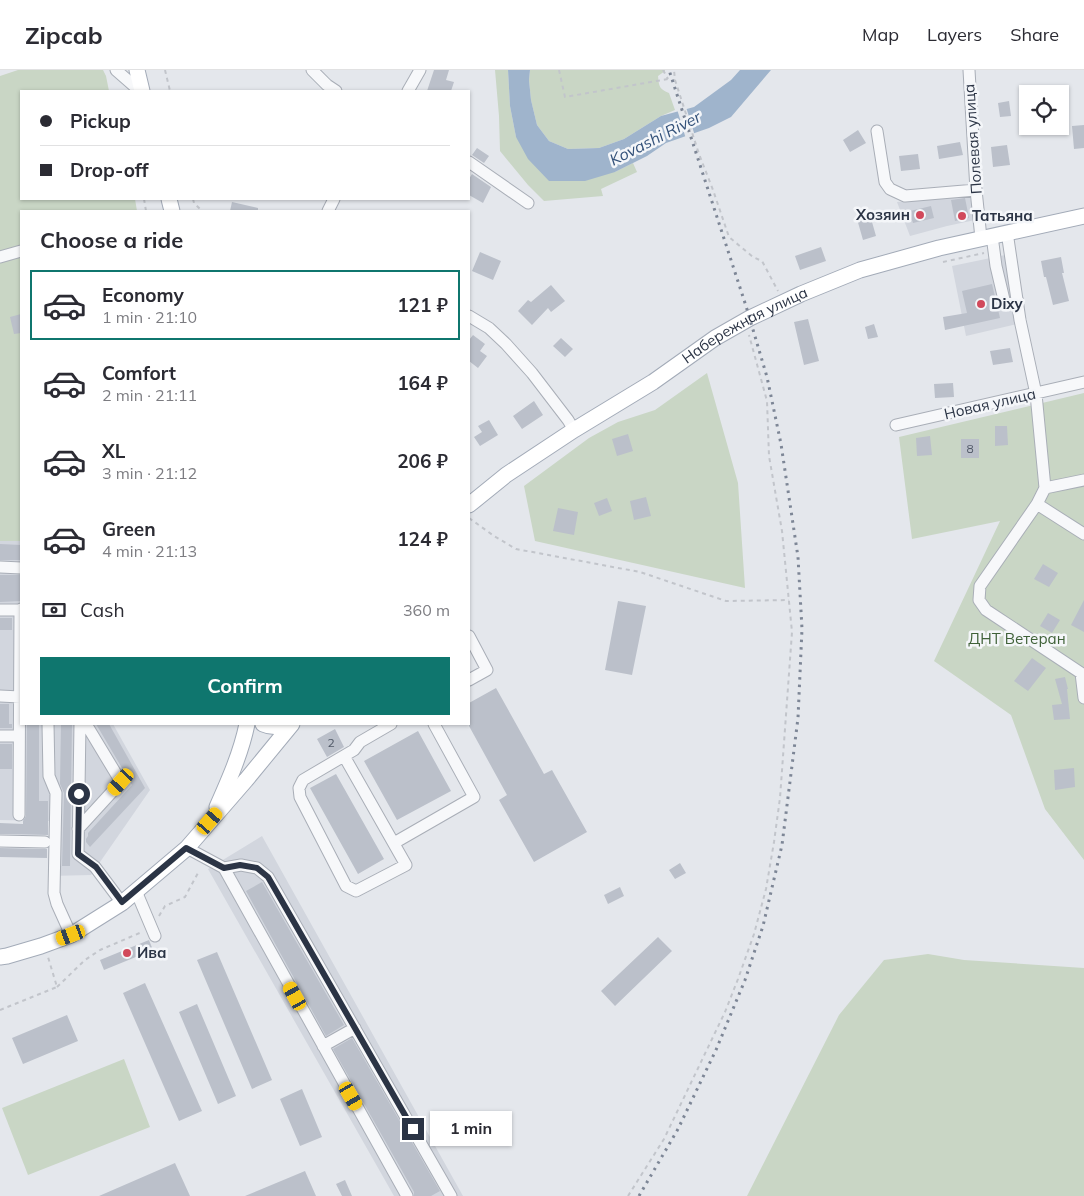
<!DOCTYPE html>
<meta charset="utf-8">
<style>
body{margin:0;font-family:Mulish,sans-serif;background:#f7f7f7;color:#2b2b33;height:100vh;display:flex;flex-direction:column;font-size:19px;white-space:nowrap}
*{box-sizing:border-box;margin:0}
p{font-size:16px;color:#7c7c81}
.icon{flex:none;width:28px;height:28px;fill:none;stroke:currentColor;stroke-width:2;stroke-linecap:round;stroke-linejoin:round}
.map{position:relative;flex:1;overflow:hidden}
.drawer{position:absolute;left:20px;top:140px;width:450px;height:515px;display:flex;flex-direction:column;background:#fff;border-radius:0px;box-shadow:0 1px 4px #0004}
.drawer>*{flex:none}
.hud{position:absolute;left:20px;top:20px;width:450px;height:110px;border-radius:0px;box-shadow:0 1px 4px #0004;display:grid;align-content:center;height:110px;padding:0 20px;background:#fff}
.tools{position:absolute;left:1019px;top:15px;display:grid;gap:10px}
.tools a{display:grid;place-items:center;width:50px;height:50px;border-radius:0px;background:#fff;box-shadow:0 1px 4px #0004;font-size:25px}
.end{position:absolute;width:22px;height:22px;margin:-11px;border:6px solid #2b3445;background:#fff;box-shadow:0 0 0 2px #fff}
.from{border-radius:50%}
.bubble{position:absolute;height:35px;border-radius:0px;background:#fff;box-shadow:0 1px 4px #0004;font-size:16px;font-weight:700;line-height:35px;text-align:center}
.car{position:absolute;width:15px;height:30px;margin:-15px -8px;border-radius:6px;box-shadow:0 0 4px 1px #0007;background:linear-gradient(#f5c518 24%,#345 0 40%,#f5c518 0 76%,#345 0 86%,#f5c518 0)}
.hud b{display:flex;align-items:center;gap:18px;height:48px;font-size:19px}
.hud b+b{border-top:1px solid #e1e1e2}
.hud i{width:12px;height:12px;background:#2b2b33}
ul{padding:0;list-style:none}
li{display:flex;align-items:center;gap:15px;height:70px;margin:0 10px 8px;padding:0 10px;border:2px solid transparent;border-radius:0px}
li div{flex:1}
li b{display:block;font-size:19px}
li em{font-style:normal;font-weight:700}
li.current{border-color:#0f766e}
li>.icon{width:45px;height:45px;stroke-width:1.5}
h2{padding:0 20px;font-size:22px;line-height:60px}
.pay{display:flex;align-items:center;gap:12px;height:55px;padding:0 20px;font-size:19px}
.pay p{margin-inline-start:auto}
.cta{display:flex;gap:10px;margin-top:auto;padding:10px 20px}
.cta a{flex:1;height:58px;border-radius:0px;background:#0f766e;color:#fff;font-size:20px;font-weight:700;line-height:58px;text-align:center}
header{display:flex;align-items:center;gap:30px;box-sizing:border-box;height:70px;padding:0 25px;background:#fff;border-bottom:1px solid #e1e1e2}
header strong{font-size:24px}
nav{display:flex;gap:28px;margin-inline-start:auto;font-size:18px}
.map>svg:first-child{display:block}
.built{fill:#d2d6de}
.green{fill:#c9d6c5}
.water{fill:#9fb4cc}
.pier{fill:#e4e7ec}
.building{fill:#bbc0ca}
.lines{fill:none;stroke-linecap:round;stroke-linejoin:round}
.minor-casing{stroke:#a9aeb7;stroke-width:13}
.major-casing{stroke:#a3abb8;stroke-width:17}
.path{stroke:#c2c5cb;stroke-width:2;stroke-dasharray:4 4;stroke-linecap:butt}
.minor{stroke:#f7f8fa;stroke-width:11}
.major{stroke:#fff;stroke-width:15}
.rail{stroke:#7d8696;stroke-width:3;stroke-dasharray:2.5 5;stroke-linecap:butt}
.route{stroke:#2b3445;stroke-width:6}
.poi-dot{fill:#d1495b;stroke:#f4f6f9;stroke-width:2}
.labels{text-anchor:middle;stroke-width:5;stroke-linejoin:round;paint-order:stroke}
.number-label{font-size:12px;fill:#4f5766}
.street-label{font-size:15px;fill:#2b3445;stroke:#f4f6f9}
.poi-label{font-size:15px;font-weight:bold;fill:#2b3445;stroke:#f4f6f9;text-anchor:start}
.park-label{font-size:15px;fill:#3f6138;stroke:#f4f6f9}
.water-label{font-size:16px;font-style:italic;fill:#34527a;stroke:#f4f6f9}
</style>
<header>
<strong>Zipcab</strong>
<nav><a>Map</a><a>Layers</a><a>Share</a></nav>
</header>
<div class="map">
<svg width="1084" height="1126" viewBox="0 0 1084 1126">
<rect width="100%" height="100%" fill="#e4e7ec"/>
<path class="built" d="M969,122l6,28 -28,6 -37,10 -13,-34 44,-4z
M1005,185l12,69 -51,12 -14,-70z
M0,471h21v183h92l37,66 -59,85 -43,1 1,-55 -49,-1z
M262,766l201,360h-69l-186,-327z"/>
<path class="green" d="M18,0h85l3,6 3,15h-88v108h114l2,12h-116v330h-21v-465z
M495,0h13l2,36 6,31 99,35 18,-9 4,9 -36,17 2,7 -59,5 -16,-16 -28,-34 -1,-35z
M530,0h135v1l-7,5c1,10 1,13 11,17l6,17 -14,6 -37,23 -25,9 -31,1 -19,-8 -12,-16 -6,-25 -2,-20z
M707,303l31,110 7,105 -210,-47 -11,-55 65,-48 29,-16 37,-12z
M1084,323v467l-39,-51 -34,-94 -77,-54 66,-140 -88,18 -13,-102z
M928,884l36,6 120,8v228h-337l92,-181 45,-55z
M124,989l26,68 -122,48 -26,-67z"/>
<path class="water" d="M508,0h22l-1,10 2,20 6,25 12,16 19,8 31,-1 25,-9 37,-23 33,-9 37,-27 9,-10h31l-40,47 -22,11 -43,15 -19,13 -32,16 -30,9h-36l-21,-22 -12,-22 -6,-31z"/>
<path class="pier" d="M686,37l9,29 -9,3 -9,-30z"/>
<path class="building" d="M434,0h15l-3,10 8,2 -3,9h-24z
M1009,31l2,15 -11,1 -2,-14z
M1084,55v23l-10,1 -2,-23z
M858,60l8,13 -16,9 -7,-12z
M960,72l3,13 -24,4 -2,-13z
M1007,75l3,20 -17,2 -2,-20z
M477,78l12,8 -5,7 -12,-8z
M918,84l2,15 -19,2 -2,-15z
M472,104l19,13 -8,16 -14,-8v-16z
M965,128l4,20 -14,3 -4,-21z
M232,132l26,6v3h-28z
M931,136l3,12 -21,5 -1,-3 -4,1 -2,-9z
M870,145l6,21 -13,4 -6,-21z
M821,177l5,14 -26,9 -5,-14z
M480,182l21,9 -8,19 -21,-9z
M1061,187l3,16h-2l7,28 -16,4 -7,-28h-2l-3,-16z
M992,214l8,34 -55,12 -2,-13 24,-4 -5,-22z
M551,215l14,16 -14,11 -3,-4 -16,17 -14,-14 10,-11 3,2z
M21,244v19l-7,1 -4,-17z
M808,249l11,42 -15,4 -10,-43z
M874,254l4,13 -10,2 -3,-12z
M473,265l12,9 -5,7 7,5 -9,12 -9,-7v-21z
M561,268l12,11 -8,8 -12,-11z
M1010,278l3,14 -20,3 -3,-14z
M953,313l1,14 -19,1 -1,-14z
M534,331l9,14 -21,14 -9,-13z
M489,350l9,15 -18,11 -6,-9 8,-5 -4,-6z
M995,356h12l1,19 -13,1z
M628,364l5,17 -16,5 -5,-17z
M930,366l2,19 -15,1 -1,-18z
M961,369h18v19h-18z
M646,427l5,19 -17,4 -4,-19z
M607,428l5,13 -13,5 -5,-13z
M558,438l20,4 -4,23 -21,-4z
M0,474l21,1v15h-21z
M1043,494l15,9 -9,14 -15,-8z
M0,505h21v26l-21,1z
M1084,530v32l-13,-7z
M618,531l28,5 -14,69 -27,-5z
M1048,543l12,7 -8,13 -12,-7z
M0,548h12v12h-12z
M1032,588l14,10 -18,23 -14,-10z
M1065,607l3,12h-1l3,30 -16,1 -2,-15 10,-1 -7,-25z
M496,618l48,86 8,-4 35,62 -53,30 -35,-62 8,-5 -38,-69v-23z
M0,634h9v20h3v4h-12z
M27,654h12v77h9v34l-48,-1v-11l23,1v-3l3,-5z
M61,654h11l-2,142h-8l2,-73 -4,-9z
M96,654h13l36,64 -55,59 -4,-5v-3l2,-3v-3l44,-48z
M335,659l9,18 -17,10 -10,-18z
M418,661l33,60 -54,29 -33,-59z
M0,674h12v25h-12z
M1074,698l1,19 -20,3 -1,-20z
M336,704l48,85 -26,15 -48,-86z
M0,778l47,1v9l-47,-1z
M680,793l6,10 -11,6 -6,-9z
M262,812l82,143 -18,11 -80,-145z
M620,817l4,9 -16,8 -4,-9z
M658,867l14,14 -57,55 -14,-15z
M149,870l4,10 -49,20 -4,-10z
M217,882l55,128 -20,9 -55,-129z
M145,913l57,128 -23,10 -56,-128z
M197,934l39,92 -18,8 -39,-92z
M67,945l11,26 -55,23 -11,-26z
M352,968l88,153 -9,5h-17v-4l-81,-143z
M302,1019l20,48 -22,9 -20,-47z
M175,1093l15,33h-91z
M305,1101l11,25h-71z
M345,1110l7,16h-10l-6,-12z"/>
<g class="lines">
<g class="minor-casing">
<path id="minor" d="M116,0l24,21
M312,0l15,15 9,6
M969,0l7,120 5,48
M408,21l12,-21
M877,61l8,51 5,7 15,7 71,-6
M469,92l59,41
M328,141l6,-12
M1007,162l13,88 16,74 9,94 -8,16 -57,82 -1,14 7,10 95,63 3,25
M992,166l4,30 9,38 13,-3
M0,187l21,-6
M469,246l20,12 17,16 26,29 36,47 6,10
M896,355l188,-43
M1045,418l39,-8
M1037,434l47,30
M0,497l21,1
M0,540h20l1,-1
M469,566l18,34 -18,10
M0,626l20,1
M48,654l1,52 7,17 -2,100 3,11 14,31
M80,654l-2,130 17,13 27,36
M0,666h19
M344,686l62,109 -50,26 -10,-5 -46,-89 -1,-9 4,-8 51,-30 6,-8 31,-18
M19,745l1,-205
M78,759l43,-47 -35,-58
M0,771l45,1
M394,773l80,-46 -40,-73
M187,778l37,20 183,328
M224,798l17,-3 16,3 11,9 183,319
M136,821l19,45
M323,976l32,-18"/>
</g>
<g class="major-casing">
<g id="major">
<path d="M137,0l5,21"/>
<path d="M169,129l3,12"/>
<path id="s1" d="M469,435l37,-30 68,-45 79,-48 62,-44 35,-20 51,-24 59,-24 79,-22 145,-32"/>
<path d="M263,654c7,3 14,4 21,0"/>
<path d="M217,737c12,-27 24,-54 30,-83"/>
<path d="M0,887l7,-1 34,-10 30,-11 51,-32 65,-55 59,-68 46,-56"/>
</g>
</g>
<path class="path" d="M165,0l5,21
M559,0l6,27 103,-18 5,2 2,-1 -1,-10
M663,0l5,9
M675,10l24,74 14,36 16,47 24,20 9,4 16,30
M144,129l2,12
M193,129l1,4 8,8
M943,192l41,-9
M469,448l25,18 22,13 124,23 86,29 63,-1
M159,846l6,-10 20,-9 13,-24
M57,917l28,-27 15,-10 42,-18
M0,940l57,-23 -9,-30
M628,1126l36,-57 61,-127 13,-33 16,-45 12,-45 8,-47 6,-44 12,-166 -10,-101 -13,-75 -2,-55 -18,-66"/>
<use href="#minor" class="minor"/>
<use href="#major" class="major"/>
<path class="rail" d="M639,1126l39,-67 38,-79 29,-70 18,-54 19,-81 16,-127 4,-89 -4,-72 -17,-113 -14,-67 -21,-71 -77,-236"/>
</g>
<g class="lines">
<path class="route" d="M79,724l-1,60 18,13 26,35 64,-54 38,20 16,-3 17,3 11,9 145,252"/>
</g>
<g class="poi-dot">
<circle cx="920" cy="145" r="5"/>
<circle cx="962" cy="146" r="5"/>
<circle cx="981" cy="234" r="5"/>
<circle cx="127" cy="883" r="5"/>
</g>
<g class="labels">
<g class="number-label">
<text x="970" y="383">8</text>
<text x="331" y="677">2</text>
</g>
<g class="street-label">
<text transform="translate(973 69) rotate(-94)" y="5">Полевая улица</text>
<text dy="5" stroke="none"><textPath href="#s1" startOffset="330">Набережная улица</textPath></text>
<text transform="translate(990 334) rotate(-13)" y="5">Новая улица</text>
</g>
<g class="poi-label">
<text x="910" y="150" text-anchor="end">Хозяин</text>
<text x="972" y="151">Татьяна</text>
<text x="991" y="239">Dixy</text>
<text x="137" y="888">Ива</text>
</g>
<g class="park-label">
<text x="1017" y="574">ДНТ Ветеран</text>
</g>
<g class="water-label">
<text transform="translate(655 68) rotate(-27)" y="6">Kovashi River</text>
</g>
</g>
</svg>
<div class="tools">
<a><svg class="icon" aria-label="locate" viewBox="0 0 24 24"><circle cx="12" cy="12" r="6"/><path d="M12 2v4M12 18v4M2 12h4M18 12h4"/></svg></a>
</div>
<i class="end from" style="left:79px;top:724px"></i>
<i class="end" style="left:413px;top:1059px"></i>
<div class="bubble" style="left:430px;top:1041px;width:82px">1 min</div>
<i class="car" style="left:121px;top:712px;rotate:222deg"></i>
<i class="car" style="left:210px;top:751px;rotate:41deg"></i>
<i class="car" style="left:71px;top:865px;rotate:250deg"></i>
<i class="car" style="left:295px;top:926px;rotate:331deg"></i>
<i class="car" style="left:351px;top:1026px;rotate:150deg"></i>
<div class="hud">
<b><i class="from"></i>Pickup</b>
<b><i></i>Drop-off</b>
</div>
<section class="drawer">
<h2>Choose a ride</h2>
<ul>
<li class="current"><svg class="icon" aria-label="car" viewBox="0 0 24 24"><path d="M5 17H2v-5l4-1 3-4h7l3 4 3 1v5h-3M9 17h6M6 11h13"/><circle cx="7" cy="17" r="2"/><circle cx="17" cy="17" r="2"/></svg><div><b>Economy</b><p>1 min · 21:10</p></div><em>121 ₽</em></li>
<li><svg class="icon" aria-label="car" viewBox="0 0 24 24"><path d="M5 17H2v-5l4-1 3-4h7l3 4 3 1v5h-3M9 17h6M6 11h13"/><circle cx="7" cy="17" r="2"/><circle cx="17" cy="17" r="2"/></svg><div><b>Comfort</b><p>2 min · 21:11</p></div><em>164 ₽</em></li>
<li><svg class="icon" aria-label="car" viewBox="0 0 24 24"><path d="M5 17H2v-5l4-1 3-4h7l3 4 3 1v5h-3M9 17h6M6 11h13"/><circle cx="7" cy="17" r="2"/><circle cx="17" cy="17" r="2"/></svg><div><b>XL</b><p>3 min · 21:12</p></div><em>206 ₽</em></li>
<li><svg class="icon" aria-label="car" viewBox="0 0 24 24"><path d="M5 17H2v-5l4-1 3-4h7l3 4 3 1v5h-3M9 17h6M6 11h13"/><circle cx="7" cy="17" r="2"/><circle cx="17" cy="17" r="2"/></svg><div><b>Green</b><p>4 min · 21:13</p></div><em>124 ₽</em></li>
</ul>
<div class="pay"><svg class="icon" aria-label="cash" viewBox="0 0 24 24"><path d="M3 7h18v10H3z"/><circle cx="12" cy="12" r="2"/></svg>Cash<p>360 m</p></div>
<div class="cta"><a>Confirm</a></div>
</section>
</div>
